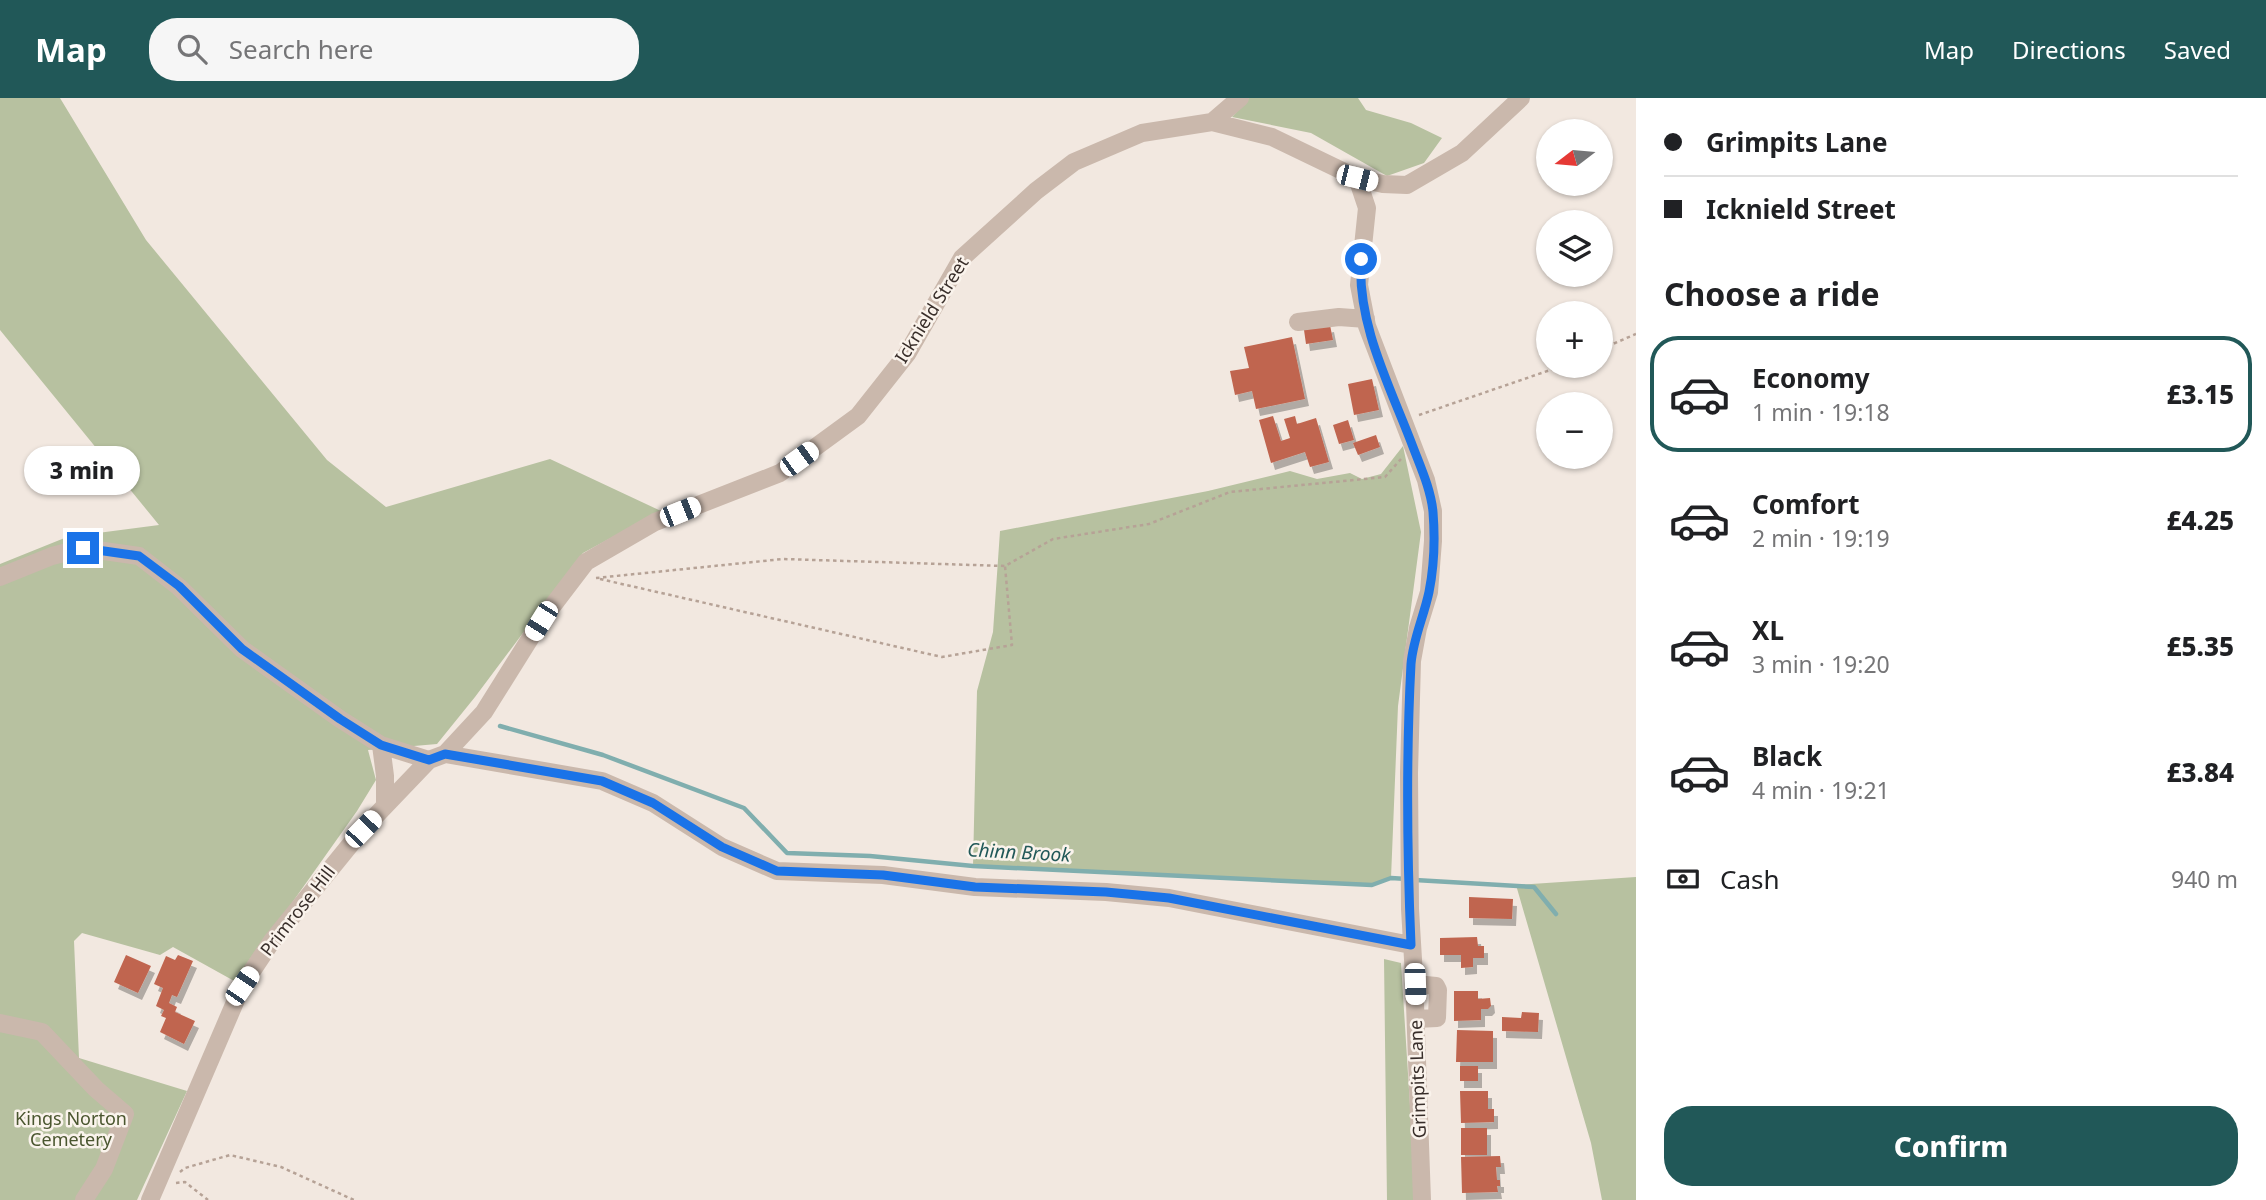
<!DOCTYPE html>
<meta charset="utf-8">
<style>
body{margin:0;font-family:"Noto Sans",sans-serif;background:#f6f6f6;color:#202124;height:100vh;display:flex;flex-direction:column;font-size:26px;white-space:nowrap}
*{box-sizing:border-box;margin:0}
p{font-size:23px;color:#757577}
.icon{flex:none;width:38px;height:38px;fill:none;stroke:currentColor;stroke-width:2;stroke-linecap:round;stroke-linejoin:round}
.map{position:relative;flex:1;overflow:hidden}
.sheet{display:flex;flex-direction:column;background:#fff;width:630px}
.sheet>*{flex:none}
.banner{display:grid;align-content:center;height:154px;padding:0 28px;background:#fff}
.needle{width:46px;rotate:254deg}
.buttons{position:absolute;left:1536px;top:21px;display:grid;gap:14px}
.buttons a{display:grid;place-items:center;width:77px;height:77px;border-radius:50%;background:#fff;box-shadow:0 2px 5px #0004;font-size:35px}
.end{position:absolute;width:32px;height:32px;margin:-16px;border:9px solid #1a73e8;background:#fff;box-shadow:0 0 0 4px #fff}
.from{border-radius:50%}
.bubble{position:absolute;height:49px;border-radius:24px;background:#fff;box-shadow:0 2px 5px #0004;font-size:23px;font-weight:800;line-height:49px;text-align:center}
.car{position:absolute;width:21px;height:42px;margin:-21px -10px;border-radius:9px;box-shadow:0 0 5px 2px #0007;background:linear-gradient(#fff 24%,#345 0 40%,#fff 0 76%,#345 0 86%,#fff 0)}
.banner b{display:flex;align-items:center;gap:24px;height:66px;font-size:26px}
.banner b+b{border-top:2px solid #e0e0e0}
.banner i{width:18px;height:18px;background:#202124}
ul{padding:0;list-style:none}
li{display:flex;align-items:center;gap:21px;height:116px;margin:0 14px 10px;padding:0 14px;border:4px solid transparent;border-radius:28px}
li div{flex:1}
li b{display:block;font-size:26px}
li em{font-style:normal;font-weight:800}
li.selected{border-color:#215858}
li>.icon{width:63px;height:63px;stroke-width:1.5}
h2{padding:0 28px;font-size:32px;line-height:84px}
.pay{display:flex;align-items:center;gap:18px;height:77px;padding:0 28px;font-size:26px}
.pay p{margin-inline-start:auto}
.primary-button{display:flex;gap:14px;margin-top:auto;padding:14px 28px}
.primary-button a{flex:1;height:80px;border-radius:28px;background:#215858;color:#fff;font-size:28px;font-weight:800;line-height:80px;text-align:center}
header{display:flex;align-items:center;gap:42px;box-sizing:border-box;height:98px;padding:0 35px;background:#215858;color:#fff}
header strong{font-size:33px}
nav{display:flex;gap:38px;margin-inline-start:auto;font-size:24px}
.search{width:490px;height:63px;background:#f6f6f6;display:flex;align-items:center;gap:18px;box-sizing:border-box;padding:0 24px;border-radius:28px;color:#757577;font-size:26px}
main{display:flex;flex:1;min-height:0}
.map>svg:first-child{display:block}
.green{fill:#b7c1a0}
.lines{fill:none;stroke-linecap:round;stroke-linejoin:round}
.stream{stroke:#80aeae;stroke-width:4.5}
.building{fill:#c0654f;filter:url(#shadow)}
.path{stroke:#b6a296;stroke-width:2.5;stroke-dasharray:3.5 3.5;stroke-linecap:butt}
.minor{stroke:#cab8ac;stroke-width:18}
.route{stroke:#1a73e8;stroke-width:9}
.labels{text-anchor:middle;stroke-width:5;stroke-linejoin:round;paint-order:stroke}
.street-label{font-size:18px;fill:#382e2a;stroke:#faf3ec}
.park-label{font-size:18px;fill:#4a562f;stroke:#faf3ec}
.water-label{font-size:19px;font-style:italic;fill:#215858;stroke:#faf3ec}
</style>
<header>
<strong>Map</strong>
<div class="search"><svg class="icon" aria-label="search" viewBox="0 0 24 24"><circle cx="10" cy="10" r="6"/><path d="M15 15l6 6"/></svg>Search here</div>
<nav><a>Map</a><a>Directions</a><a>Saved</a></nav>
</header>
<main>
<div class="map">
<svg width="1636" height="1102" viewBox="0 0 1636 1102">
<defs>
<filter id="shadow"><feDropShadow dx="4" dy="7" stdDeviation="0" flood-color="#0004"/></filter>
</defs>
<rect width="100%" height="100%" fill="#f2e8e0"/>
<path class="green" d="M0,0h60l86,142 181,220 59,47 164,-48 111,52 -78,42 -108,144 -38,47 -69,6 8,30 -19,31 -121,171 -63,-35 -13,8 -78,-22 -8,8 5,117 108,33 -50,109h-137v-636l67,-27 92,-12 -159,-195z
M1249,0h109l8,12 45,13 31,15 -18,25 -37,13 -76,-43 -79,-16z
M1403,348l18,86 -23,174 -7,172 -19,7 -399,-19 4,-175 16,-59 7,-101 208,-40 82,-20 27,8 33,-6 12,6 19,-5z
M1636,779v323h-34l-11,-57 -75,-258z
M1384,861l17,4 15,237h-29z"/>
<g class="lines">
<path class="stream" d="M500,628l103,29 141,53 43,45 83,3 103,10 399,19 19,-7 16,1
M1415,782l119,7 22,27"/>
</g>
<path class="building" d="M1330,227l3,15 -27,4 -2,-14z
M1292,239l13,62 -49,10 -4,-18 -17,4 -5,-24 19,-3 -5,-21z
M1372,281l7,31 -25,5 -6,-31z
M1273,318l8,25 9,-3 -6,-19 11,-3 2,8 19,-6 13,44 -19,5 -5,-15 -34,11 -12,-43z
M1348,322l6,20 -15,4 -6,-19z
M1376,337l4,12 -22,8 -5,-12z
M1469,799l44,2 -1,20 -43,-1z
M1477,839l1,9h6v12h-11v9l-12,1v-13h-21v-17z
M126,857l25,11 -13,27 -24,-11z
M178,857l15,6 -16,36 -5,-2 -3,8 8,4 -2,5 20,9 -11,23 -24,-12 6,-14 -5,-2 3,-6 -8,-4 7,-18 -9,-4 12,-28 9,4z
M1454,893h24v8l12,-1 1,8 -3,3h-7v11l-27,1z
M1522,914l17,1 -1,19 -36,-1v-14l19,1z
M1457,932l36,1v31h-37z
M1460,968h18v15h-18z
M1460,993h28v18h6v13l-33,1z
M1461,1030h26v27h-26z
M1500,1058l1,11h-5l1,13h3v6h-3l1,6 -36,1 -1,-36z"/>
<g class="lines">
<path class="path" d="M1601,251l35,-15
M1419,317l143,-49
M596,480l187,-19 222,7 48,-27 96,-15 81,-32 155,-15 16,-18
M600,481l342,78 70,-12 -7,-79
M180,1074l5,-4 45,-13 51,12 73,33
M176,1085l9,-1 23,18"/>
<path class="minor" d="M1212,24l28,-24
M1357,80l10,30 -8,77 8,41 59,154 7,31v30l-4,51 -11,36 -6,33 -3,112 1,136 4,67 8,224
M1298,224l41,-5 27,2
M0,479l52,-21 31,-8 56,8 40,31 63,62 98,70 41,26 48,15 16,-6 39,-42 57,-91 45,-59 69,-40 125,-49 78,-57 49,-62 55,-96 74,-67 38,-29 68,-29 70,-11 60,15 85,41 26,6 24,1 55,-32 59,-55
M381,647l4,31v30
M445,656l157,27 51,22 69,44 55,24 106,4 92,12 131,5 63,6 242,47
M1415,886l21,2 2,4 -1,28 -21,1
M0,925l42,9 54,57 29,25 -21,55 -20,31
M150,1102l92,-214 30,-45 91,-112 66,-69"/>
</g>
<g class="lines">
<path class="route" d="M83,450l56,8 40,30 63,63 98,70 41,26 48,15 16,-6 157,27 51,22 69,44 55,24 106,4 92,12 131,5 63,6 242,47c-4,-93 -5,-188 0,-281 2,-25 13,-48 18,-72 5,-25 6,-55 4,-80 -2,-22 -12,-44 -20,-65 -23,-61 -56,-122 -52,-188"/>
</g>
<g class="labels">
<g class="street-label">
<text transform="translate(932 212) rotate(-58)" y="6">Icknield Street</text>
<text transform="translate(298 813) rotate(-52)" y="6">Primrose Hill</text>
<text transform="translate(1418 981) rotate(-92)" y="6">Grimpits Lane</text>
</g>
<g class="park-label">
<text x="71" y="1027">Kings Norton<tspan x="71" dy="21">Cemetery</tspan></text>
</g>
<g class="water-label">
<text transform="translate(1019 754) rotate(3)" y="7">Chinn Brook</text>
</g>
</g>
</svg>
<div class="buttons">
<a><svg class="needle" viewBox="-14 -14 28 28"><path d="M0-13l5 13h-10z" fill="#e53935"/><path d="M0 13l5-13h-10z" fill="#757577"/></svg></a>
<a><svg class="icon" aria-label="layers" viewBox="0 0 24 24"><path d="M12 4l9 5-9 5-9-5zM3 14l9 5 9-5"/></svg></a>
<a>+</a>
<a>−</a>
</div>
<i class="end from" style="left:1361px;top:161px"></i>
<i class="end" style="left:83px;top:450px"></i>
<div class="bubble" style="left:24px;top:348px;width:116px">3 min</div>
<i class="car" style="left:1357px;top:80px;rotate:104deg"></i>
<i class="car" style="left:799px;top:361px;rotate:54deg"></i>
<i class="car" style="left:680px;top:414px;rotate:68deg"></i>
<i class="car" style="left:541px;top:523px;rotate:212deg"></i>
<i class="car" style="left:363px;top:731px;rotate:44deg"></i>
<i class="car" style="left:1415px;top:886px;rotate:178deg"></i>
<i class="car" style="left:242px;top:888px;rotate:34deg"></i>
</div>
<section class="sheet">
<div class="banner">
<b><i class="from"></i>Grimpits Lane</b>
<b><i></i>Icknield Street</b>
</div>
<h2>Choose a ride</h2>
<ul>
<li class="selected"><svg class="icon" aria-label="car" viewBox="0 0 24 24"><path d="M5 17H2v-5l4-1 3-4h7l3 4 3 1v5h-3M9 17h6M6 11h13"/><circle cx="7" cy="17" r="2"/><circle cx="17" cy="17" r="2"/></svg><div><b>Economy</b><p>1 min · 19:18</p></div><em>£3.15</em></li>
<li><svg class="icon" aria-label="car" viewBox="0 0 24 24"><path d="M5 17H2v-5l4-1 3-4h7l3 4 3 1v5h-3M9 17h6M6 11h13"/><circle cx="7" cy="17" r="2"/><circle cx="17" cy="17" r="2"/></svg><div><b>Comfort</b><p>2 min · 19:19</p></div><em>£4.25</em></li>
<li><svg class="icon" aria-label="car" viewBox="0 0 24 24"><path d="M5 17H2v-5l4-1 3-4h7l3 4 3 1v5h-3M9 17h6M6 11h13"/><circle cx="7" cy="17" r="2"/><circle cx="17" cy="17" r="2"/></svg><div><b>XL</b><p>3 min · 19:20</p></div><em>£5.35</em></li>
<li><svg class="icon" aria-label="car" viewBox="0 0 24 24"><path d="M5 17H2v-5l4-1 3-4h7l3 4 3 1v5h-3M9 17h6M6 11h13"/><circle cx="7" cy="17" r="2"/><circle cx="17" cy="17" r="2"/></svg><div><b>Black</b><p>4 min · 19:21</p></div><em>£3.84</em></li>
</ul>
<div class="pay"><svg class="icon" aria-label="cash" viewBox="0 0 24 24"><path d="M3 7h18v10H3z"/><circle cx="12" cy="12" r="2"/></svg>Cash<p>940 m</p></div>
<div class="primary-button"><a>Confirm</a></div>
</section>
</main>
